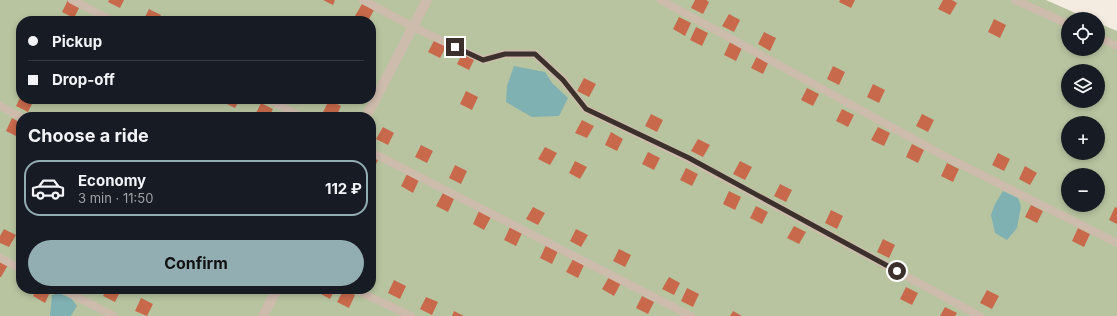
<!DOCTYPE html>
<meta charset="utf-8">
<style>
body{margin:0;font-family:Inter,sans-serif;background:#20242c;color:#f1f3f6;height:100vh;display:flex;flex-direction:column;font-size:15px;white-space:nowrap}
*{box-sizing:border-box;margin:0}
p{font-size:13px;color:#9ea1a6}
.icon{flex:none;width:22px;height:22px;fill:none;stroke:currentColor;stroke-width:2;stroke-linecap:round;stroke-linejoin:round}
.map{position:relative;flex:1;overflow:hidden}
.details{position:absolute;left:16px;top:112px;width:360px;height:182px;display:flex;flex-direction:column;background:#171b24;border-radius:16px;box-shadow:0 2px 6px #0003}
.details>*{flex:none}
.hud{position:absolute;left:16px;top:16px;width:360px;height:88px;border-radius:16px;box-shadow:0 2px 6px #0003;display:grid;align-content:center;height:88px;padding:0 12px;background:#171b24}
.tools{position:absolute;left:1061px;top:12px;display:grid;gap:8px}
.tools a{display:grid;place-items:center;width:44px;height:44px;border-radius:50%;background:#171b24;box-shadow:0 2px 6px #0003;font-size:20px}
.end{position:absolute;width:18px;height:18px;margin:-9px;border:5px solid #3b302b;background:#fff;box-shadow:0 0 0 2px #fff}
.from{border-radius:50%}
.hud b{display:flex;align-items:center;gap:14px;height:38px;font-size:15px}
.hud b+b{border-top:1px solid #363941}
.hud i{width:10px;height:10px;background:#f1f3f6}
ul{padding:0;list-style:none}
li{display:flex;align-items:center;gap:12px;height:56px;margin:0 8px 6px;padding:0 4px;border:2px solid #363941;border-radius:16px}
li div{flex:1}
li b{display:block;font-size:15px}
li em{font-style:normal;font-weight:700}
li.current{border-color:#92aeb2}
li>.icon{width:36px;height:36px;stroke-width:1.5}
h2{padding:0 12px;font-size:18px;line-height:48px}
.cta{display:flex;gap:8px;margin-top:auto;padding:8px 12px}
.cta a{flex:1;height:46px;border-radius:24px;background:#92aeb2;color:#111;font-size:16px;font-weight:700;line-height:46px;text-align:center}
.map>svg:first-child{display:block}
.green{fill:#b8c4a0;fill-rule:evenodd}
.water{fill:#7fb0b2}
.building{fill:#c8694b}
.lines{fill:none;stroke-linecap:round;stroke-linejoin:round}
.lane{stroke:#cdbbac;stroke-width:8}
.street{stroke:#cdbbac;stroke-width:10}
.route{stroke:#3b302b;stroke-width:5}
</style>
<div class="map">
<svg width="1117" height="316" viewBox="0 0 1117 316">
<rect width="100%" height="100%" fill="#f4ebe1"/>
<path class="green" d="M0,0h1046l43,19h-21v30h30v-26l19,8v285h-1117zM21,21h350v78h-350zM1068,71h30v30h-30zM21,117h350v172h-350zM1068,123h30v30h-30zM1068,175h30v30h-30z"/>
<path class="water" d="M514,66l31,6 7,11 16,15 -9,18 -27,1 -26,-15 1,-16z
M1003,191l15,7 3,8 -4,22 -10,12 -12,-7 -4,-18 4,-11z
M59,293l12,5 6,8 -6,10h-21l2,-21z"/>
<path class="building" d="M68,0l12,6 -6,12 -12,-6z
M109,0h15l-4,8 -12,-6z
M323,0h12l-2,5z
M695,0h11l3,2 -6,12 -12,-6z
M840,0h15l-4,8 -12,-6z
M943,0h9l5,3 -7,12 -12,-6z
M362,4l12,6 -6,11h-3l-10,-5z
M149,9l12,6 -3,6h-15z
M729,14l11,6 -6,12 -12,-6z
M95,15l13,6h-16z
M679,17l12,6 -6,13 -12,-7z
M994,19l12,6 -6,13 -12,-6z
M696,27l12,6 -6,13 -12,-6z
M764,32l12,6 -6,13 -12,-7z
M435,39l12,6 -7,13 -12,-6z
M730,42l12,6 -6,13 -12,-6z
M463,52l12,6 -6,12 -12,-6z
M757,56l12,5 -6,13 -12,-6z
M833,66l12,6 -6,13 -12,-6z
M1081,66l10,5h-13z
M584,78l12,6 -7,13 -12,-6z
M873,84l12,6 -6,13 -12,-6z
M807,88l12,6 -6,12 -12,-6z
M466,91l12,6 -6,13 -12,-6z
M21,96v3l13,1 -6,12 -12,-6z
M225,99h15l-5,9 -12,-6z
M329,100l12,6 -5,11h-3l-10,-5z
M261,103l12,6 -4,8h-11l-3,-2z
M842,109l12,6 -6,12 -12,-6z
M651,114l12,6 -6,12 -12,-6z
M922,114l12,6 -6,12 -12,-6z
M12,118l9,5v8l-3,6 -12,-6z
M582,120l12,6 -7,12 -12,-5z
M383,127l11,6 -6,12 -12,-6z
M878,127l12,6 -6,13 -13,-6z
M611,132l12,7 -6,12 -12,-6z
M698,139l12,6 -7,12 -12,-6z
M912,144l12,6 -6,13 -12,-6z
M421,145l12,6 -6,12 -12,-6z
M545,147l12,6 -7,12 -12,-6z
M648,152l12,6 -6,12 -12,-6z
M998,153l12,6 -6,12 -12,-6z
M371,157l7,3 -7,14z
M575,161l12,6 -7,12 -11,-6z
M740,161l12,6 -7,13 -12,-6z
M947,163l12,6 -6,13 -12,-6z
M455,165l12,6 -6,13 -12,-6z
M1025,166l12,7 -7,12 -11,-6z
M686,168l12,6 -6,12 -12,-6z
M407,174l12,6 -6,13 -12,-7z
M780,184l12,6 -6,12 -12,-6z
M729,191l12,6 -6,13 -12,-6z
M443,193l11,6 -6,13 -12,-6z
M1031,205l12,6 -6,12 -12,-6z
M756,206l12,6 -6,12 -12,-6z
M533,207l12,6 -7,12 -12,-6z
M1115,207l2,1v16l-8,-4z
M831,210l12,6 -6,13 -12,-6z
M479,211l12,6 -7,13 -11,-6z
M794,226l12,6 -7,12 -12,-6z
M510,227l12,6 -6,13 -12,-6z
M1078,228l12,6 -6,13 -12,-6z
M4,229l12,6 -7,12 -9,-4v-7z
M576,229l12,6 -7,12 -11,-6z
M883,239l12,6 -6,13 -12,-6z
M546,245l12,6 -6,13 -12,-6z
M619,249l12,6 -6,12 -12,-6z
M573,259l11,6 -6,13 -12,-6z
M0,261l8,4 -7,12h-1z
M609,277l12,6 -7,13 -12,-7z
M669,277l11,6 -6,12 -12,-6z
M394,280l12,6 -6,13 -12,-6z
M906,287l12,6 -6,12 -12,-6z
M687,288l12,6 -6,13 -12,-6z
M37,289l14,1 -6,13 -12,-7z
M107,289l14,1 -6,12 -12,-6z
M320,289h15l-5,10 -11,-6z
M344,289l11,6 -6,13 -12,-6z
M987,290l12,6 -7,13 -12,-6z
M642,296l12,6 -6,12 -12,-6z
M426,297l12,5 -6,13 -12,-6z
M141,298l12,6 -6,12 -12,-5z
M945,307l12,6 -2,3h-15z
M454,311l10,5h-12z
M733,311l9,5h-12z"/>
<g class="lines">
<path class="lane" d="M72,0l41,21
M363,0l50,27 70,33 22,-6h30l28,26 23,29 103,50 291,157
M661,0l285,157 171,86
M1015,0l53,24
M1098,37l19,9
M267,99l35,18
M0,106l21,11
M371,152l320,164
M0,258l21,11
M61,289l53,27
M354,289l57,27"/>
<path class="street" d="M366,117l61,-117
M263,316l14,-27"/>
</g>
<g class="lines">
<path class="route" d="M455,47l28,13 22,-6h30l28,26 23,29 103,49 208,113"/>
</g>
</svg>
<div class="tools">
<a><svg class="icon" aria-label="locate" viewBox="0 0 24 24"><circle cx="12" cy="12" r="6"/><path d="M12 2v4M12 18v4M2 12h4M18 12h4"/></svg></a>
<a><svg class="icon" aria-label="layers" viewBox="0 0 24 24"><path d="M12 4l9 5-9 5-9-5zM3 14l9 5 9-5"/></svg></a>
<a>+</a>
<a>−</a>
</div>
<i class="end from" style="left:897px;top:271px"></i>
<i class="end" style="left:455px;top:47px"></i>
<div class="hud">
<b><i class="from"></i>Pickup</b>
<b><i></i>Drop-off</b>
</div>
<section class="details">
<h2>Choose a ride</h2>
<ul>
<li class="current"><svg class="icon" aria-label="car" viewBox="0 0 24 24"><path d="M5 17H2v-5l4-1 3-4h7l3 4 3 1v5h-3M9 17h6M6 11h13"/><circle cx="7" cy="17" r="2"/><circle cx="17" cy="17" r="2"/></svg><div><b>Economy</b><p>3 min · 11:50</p></div><em>112 ₽</em></li>
</ul>
<div class="cta"><a>Confirm</a></div>
</section>
</div>
